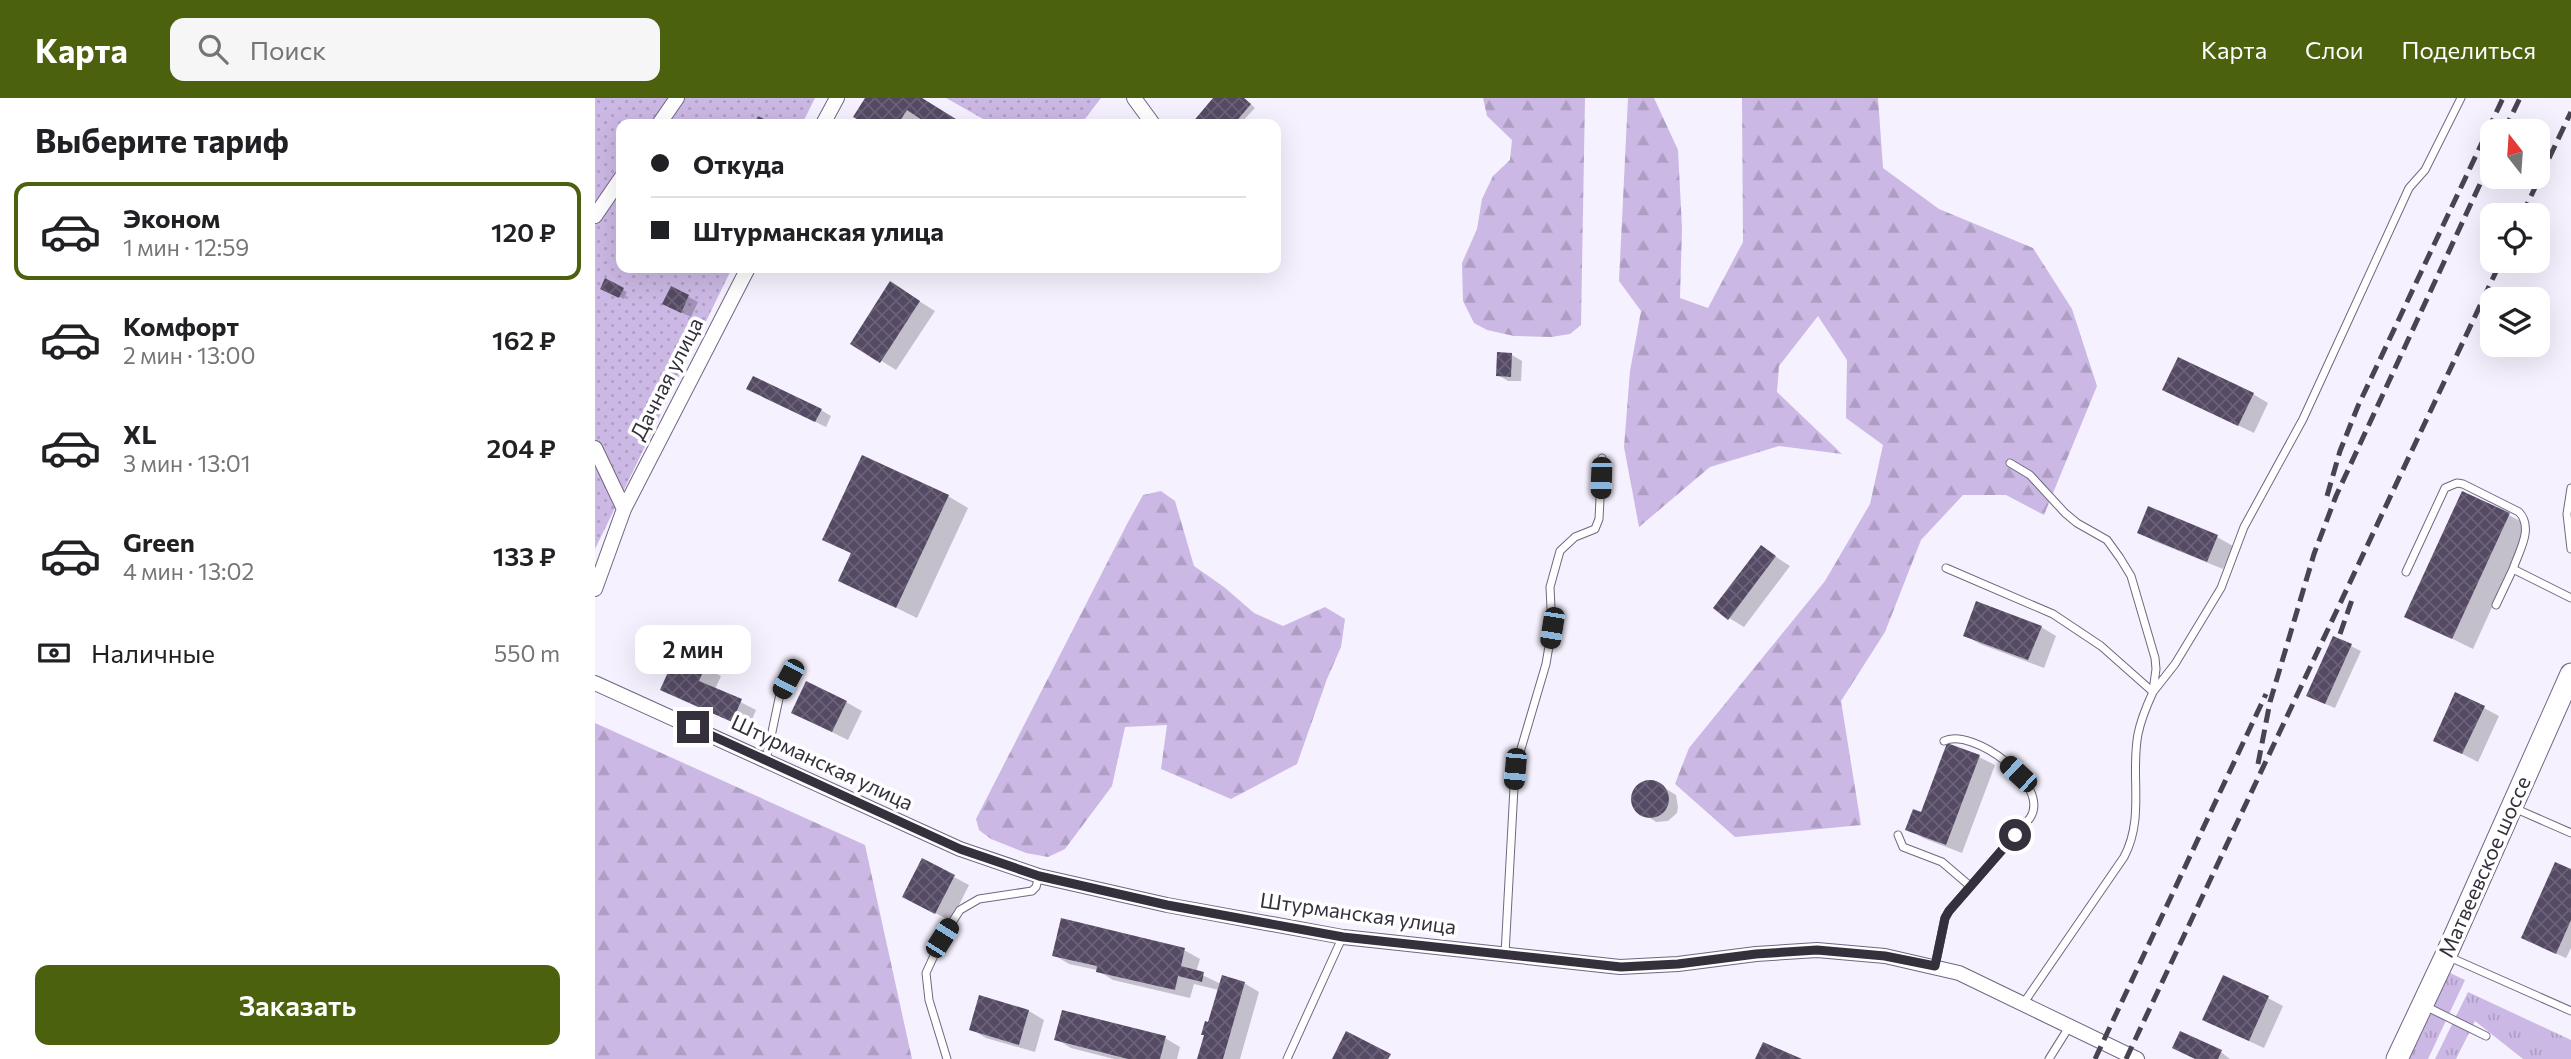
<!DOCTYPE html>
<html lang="ru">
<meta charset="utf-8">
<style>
body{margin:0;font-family:Commissioner,sans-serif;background:#f6f6f6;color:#202124;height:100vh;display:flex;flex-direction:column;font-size:26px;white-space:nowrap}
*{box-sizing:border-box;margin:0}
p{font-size:23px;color:#757577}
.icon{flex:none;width:38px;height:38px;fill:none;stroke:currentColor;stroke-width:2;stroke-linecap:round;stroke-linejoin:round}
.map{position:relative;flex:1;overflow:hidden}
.side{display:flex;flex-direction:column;background:#fff;width:595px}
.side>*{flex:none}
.top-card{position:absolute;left:21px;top:21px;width:665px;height:154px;border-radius:14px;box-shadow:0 7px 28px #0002;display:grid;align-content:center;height:154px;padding:0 35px;background:#fff}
.needle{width:46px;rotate:343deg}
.buttons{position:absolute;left:1885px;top:21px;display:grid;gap:14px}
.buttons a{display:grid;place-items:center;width:70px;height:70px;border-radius:14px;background:#fff;box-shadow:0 7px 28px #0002;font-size:35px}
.end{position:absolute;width:32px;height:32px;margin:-16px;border:9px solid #35303c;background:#fff;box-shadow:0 0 0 4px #fff}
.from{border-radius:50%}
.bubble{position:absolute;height:49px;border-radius:14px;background:#fff;box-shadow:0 7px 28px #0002;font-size:23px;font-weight:600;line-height:49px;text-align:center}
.car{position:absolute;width:21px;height:42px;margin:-21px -10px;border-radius:9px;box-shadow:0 0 5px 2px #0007;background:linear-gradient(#222 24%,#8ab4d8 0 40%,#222 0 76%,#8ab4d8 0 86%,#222 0)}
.top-card b{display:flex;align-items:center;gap:24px;height:66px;font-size:26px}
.top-card b+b{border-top:2px solid #e0e0e0}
.top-card i{width:18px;height:18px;background:#202124}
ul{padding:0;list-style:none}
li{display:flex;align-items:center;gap:21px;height:98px;margin:0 14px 10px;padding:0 21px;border:4px solid transparent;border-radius:14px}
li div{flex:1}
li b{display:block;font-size:26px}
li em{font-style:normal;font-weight:600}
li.active{border-color:#4b610d}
li>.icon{width:63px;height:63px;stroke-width:1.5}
h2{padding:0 35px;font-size:32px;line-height:84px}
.pay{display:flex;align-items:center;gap:18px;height:77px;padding:0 35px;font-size:26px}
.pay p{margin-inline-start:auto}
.button{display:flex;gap:14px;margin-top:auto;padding:14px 35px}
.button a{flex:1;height:80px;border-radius:14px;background:#4b610d;color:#fff;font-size:28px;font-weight:600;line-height:80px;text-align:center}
header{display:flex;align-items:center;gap:42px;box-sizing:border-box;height:98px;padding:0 35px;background:#4b610d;color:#fff}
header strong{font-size:33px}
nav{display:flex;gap:38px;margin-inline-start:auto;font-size:24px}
.search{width:490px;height:63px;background:#f6f6f6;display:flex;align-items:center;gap:18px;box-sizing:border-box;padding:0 24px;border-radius:14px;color:#757577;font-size:26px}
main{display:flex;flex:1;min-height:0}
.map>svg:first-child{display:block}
.grass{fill:url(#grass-dots)}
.forest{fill:url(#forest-firs)}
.park{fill:url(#park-tufts)}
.shadow{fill:#0003}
.building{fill:url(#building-cross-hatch)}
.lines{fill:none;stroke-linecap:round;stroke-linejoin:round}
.lane-casing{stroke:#716681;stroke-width:9}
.street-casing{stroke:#716681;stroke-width:16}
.secondary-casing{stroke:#716681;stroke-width:23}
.lane{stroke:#fff;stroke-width:7}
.street{stroke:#fff;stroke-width:14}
.secondary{stroke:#fff;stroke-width:21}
.rail{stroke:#494450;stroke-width:5;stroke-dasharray:14 7;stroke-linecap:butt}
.route{stroke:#35303c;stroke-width:9}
.labels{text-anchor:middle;stroke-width:7;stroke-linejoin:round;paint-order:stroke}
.street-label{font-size:21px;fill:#35303c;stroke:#fff}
</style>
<header>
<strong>Карта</strong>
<div class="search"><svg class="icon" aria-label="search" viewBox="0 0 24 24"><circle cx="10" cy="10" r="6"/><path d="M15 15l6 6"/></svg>Поиск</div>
<nav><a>Карта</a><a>Слои</a><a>Поделиться</a></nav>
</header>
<main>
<section class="side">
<h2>Выберите тариф</h2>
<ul>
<li class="active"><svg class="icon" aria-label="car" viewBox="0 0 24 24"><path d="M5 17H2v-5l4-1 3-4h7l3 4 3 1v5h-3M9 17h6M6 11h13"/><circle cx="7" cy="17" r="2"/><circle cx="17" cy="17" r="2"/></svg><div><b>Эконом</b><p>1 мин · 12:59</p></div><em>120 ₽</em></li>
<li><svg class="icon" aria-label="car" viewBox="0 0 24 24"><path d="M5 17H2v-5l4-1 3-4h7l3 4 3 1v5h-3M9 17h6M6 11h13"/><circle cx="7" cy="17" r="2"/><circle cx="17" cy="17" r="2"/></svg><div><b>Комфорт</b><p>2 мин · 13:00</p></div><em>162 ₽</em></li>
<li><svg class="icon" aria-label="car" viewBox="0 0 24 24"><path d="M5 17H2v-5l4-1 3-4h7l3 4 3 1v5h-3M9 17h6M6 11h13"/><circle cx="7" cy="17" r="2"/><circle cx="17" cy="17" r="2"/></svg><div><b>XL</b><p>3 мин · 13:01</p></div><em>204 ₽</em></li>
<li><svg class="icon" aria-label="car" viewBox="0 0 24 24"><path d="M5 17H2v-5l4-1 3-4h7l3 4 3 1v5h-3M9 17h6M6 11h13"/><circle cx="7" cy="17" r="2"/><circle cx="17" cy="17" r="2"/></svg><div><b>Green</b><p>4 мин · 13:02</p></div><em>133 ₽</em></li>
</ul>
<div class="pay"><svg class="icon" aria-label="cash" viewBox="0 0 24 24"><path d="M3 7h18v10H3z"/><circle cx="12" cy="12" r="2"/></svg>Наличные<p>550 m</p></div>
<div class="button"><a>Заказать</a></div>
</section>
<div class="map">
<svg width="1976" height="961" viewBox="0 0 1976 961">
<defs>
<pattern id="grass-dots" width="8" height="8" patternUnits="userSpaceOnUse" patternTransform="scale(1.75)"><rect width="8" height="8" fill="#cbb8e4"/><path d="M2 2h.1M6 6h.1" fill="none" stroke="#af9ec4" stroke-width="1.8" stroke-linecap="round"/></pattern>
<pattern id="forest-firs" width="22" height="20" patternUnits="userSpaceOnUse" patternTransform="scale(1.75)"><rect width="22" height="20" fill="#cbb8e4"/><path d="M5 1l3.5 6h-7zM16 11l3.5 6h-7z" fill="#af9ec4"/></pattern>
<pattern id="park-tufts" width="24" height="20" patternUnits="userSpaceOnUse" patternTransform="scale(1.75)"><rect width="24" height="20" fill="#cbb8e4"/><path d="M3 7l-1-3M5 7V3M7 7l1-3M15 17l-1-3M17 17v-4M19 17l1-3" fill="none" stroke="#af9ec4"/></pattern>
<pattern id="building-cross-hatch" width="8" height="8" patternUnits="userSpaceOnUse" patternTransform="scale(1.75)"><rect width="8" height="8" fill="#554a64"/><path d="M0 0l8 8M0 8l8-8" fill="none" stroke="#6b6277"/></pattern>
</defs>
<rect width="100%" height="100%" fill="#f6f1fe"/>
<path class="grass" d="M0,0h220l-13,26h-181v144h111l-137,281z
M351,0h155l-20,26h-89z"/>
<path class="forest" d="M888,0h102l-4,227 -11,9 -19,3 -37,-1 -27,-6 -13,-7 -11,-22 -1,-38 15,-34 5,-30 11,-23 17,-16 2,-20 -25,-24z
M1033,0h26l24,52 4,78 -2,70 28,10 35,-66 -1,-144h136l5,70 56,41 94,39 39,61 25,77 -53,129 -38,-20h-43l-42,45 -36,92 -44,69 20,124 -126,12 -60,-53 14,-36 136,-167 45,-77 13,-59 -37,-27 1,-58 -29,-44 -39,50 -2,26 65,62 -63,-8 -69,21 -71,60 -15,-80 6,-76 11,-60 -22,-30z
M566,393l14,10 19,65 30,21 30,26 29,13 42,-19 20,12 -4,28 -14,32 -30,85 -66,35 -70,-30 6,-44 -42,2 -13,59 -47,63 -17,8 -22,-4 -35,-14 -12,-9 -3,-11 151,-295 16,-29z
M0,625l270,122 47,214h-317z"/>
<path class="park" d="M1855,875l15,7 -37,79h-19z
M1873,894l103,48v19h-48l-48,-38 -19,38h-21z"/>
<path class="shadow" d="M272,0h50l45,26h-31l-9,-6 -4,6h-49l-13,-8z
M621,0h28l11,10 -15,16h-47z
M11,183l21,11 -3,7 -22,-11z
M77,190l26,14 -7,15 -17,-8z
M311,195l29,18 -39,59 -43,-27z
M917,257l10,6 -1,20h-13l-10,-6z
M1570,292l88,4 15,9 -14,30z
M163,296l63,16 10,6 -5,11z
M353,398l20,12 -51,110 -77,-38 12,-26 -27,-15z
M1554,410l68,29 16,9 -10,23 -69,-28 -15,-9z
M1914,417l20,11 -56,123 -67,-33z
M1166,449l29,19 -46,61 -15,-9z
M1446,529l15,9 -12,32 -64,-24 -15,-9z
M1739,540l27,13 -26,57 -17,-7z
M83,557l43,21 -6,13 41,21 -8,19 -85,-40z
M251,604l16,9 -14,29 -39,-19z
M1889,610l15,8 -21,46 -43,-22z
M1353,647l31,12 16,8 -33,88 -39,-15 -15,-9 14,-15z
M1060,684l21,13 2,12 -1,6 -9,8 -12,1 -20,-14 -3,-12 1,-5 9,-8z
M1976,773v77l-5,10 -33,-15z
M359,779l15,8 -18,36 -32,-16z
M589,852l16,9 -4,13 25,12 23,-1 15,9 -19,67h-41l20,-69 -25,-6 -4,14 -77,-18 -16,-10 -28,-6 -15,-9z
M385,899l49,14 15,9 -9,32 -49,-14 -15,-9z
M1673,900l15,8 -19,42 -44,-20z
M1585,936l41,18 9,7h-34z
M570,940l15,9 -3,12h-63l-43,-11 -15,-9z"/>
<path class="building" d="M270,0h57l42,26h-36l-21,-14 -9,14h-32l-13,-7z
M618,0h31l7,6 -17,20h-43z
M163,18l16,8h-20z
M10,180l19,10 -5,10 -19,-9z
M295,183l30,20 -40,62 -30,-19z
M76,188l18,9 -8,18 -19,-9z
M902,254l15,1 -1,24 -15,-1z
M1583,259l76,36 -16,33 -76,-36z
M158,278l69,33 -7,13 -69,-33z
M267,357l87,40 -53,113 -58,-27 13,-28 -29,-13z
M1867,393l48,22 -58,126 -48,-22z
M1553,408l70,29 -11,27 -70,-29z
M1166,447l15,11 -48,64 -15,-12z
M1381,503l66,25 -14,34 -65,-24z
M1738,538l19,8 -27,60 -19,-8z
M82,554l29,13 -7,16 43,18 -10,23 -72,-32z
M211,583l41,20 -15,31 -41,-19z
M1860,594l30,14 -23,48 -29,-13z
M1352,645l33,12 -34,90 -41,-15 8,-21 8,3z
M1036 701a19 19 0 1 1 38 0a19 19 0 1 1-38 0Z
M327,760l33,17 -20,39 -33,-17z
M1960,764l16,7v51l-15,34 -35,-16z
M466,820l124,30 -4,18 23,6 -2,10 -24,-6 -3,14 -79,-18 1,-6 -45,-10z
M627,877l23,7 -22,77h-26l7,-24h-3l4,-14 3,1z
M1628,877l46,21 -20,45 -47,-21z
M384,897l50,15 -10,35 -50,-15z
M467,912l104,26 -6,23h-32l-74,-19z
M751,933l45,23 -3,5h-56z
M1585,933l42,19 -4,9h-23l-23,-11z
M1168,944l39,17h-47z"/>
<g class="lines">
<g class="lane-casing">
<path id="lane" d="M1415,365l20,12 35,38 12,10 30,17 13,18 11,18 24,82 1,11 -3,22
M1976,390l-4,26 4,35
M1351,470l107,46 48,32 52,46c-6,13 -12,27 -15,42 -8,41 7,84 -14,123l-101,147
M1811,474l39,-84 12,-5 6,1 56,28c15,16 0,39 -6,57l58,29
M1901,507l17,-36
M1558,594l22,-28 46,-76 23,-61 59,-108 106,-231 16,-18 36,-72
M171,662l14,-66 16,-29
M1919,710l57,25
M1303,737l5,12 39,15 28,24
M910,856l10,-185 31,-105 6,-36 -2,-41 10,-36 15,-14 20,-8 4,-10 3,-61
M1852,858l124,55
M1340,868l10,-48 4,-7 81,-93c22,-33 -57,-91 -86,-77
M1828,907l63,31
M352,961l-18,-59 -3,-27 16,-35 18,-28 19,-11 53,-8 4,-4 3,-11
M692,961l55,-121
M1454,961l20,-32"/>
</g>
<g class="street-casing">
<path id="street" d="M539,0l19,26
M64,26l18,-26
M228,26l14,-26
M0,118l26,-38
M0,350l29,61 -29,80
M29,411l124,-241
M0,585l365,166 79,27 128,29 176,32 277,30 58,-3 78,-10 61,-4 68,6 74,17 178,86"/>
</g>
<g class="secondary-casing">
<path id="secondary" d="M1802,961l49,-104 125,-281"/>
</g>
<use href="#lane" class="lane"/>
<use href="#street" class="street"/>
<use href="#secondary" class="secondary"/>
<path class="rail" d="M1909,33l16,-33
M1927,117l49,-103
M1732,398l13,-45 18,-45 145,-308
M1745,536l13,-37
M1663,666l12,-62 44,-148 22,-58 156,-338
M1500,961l171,-365
M1531,961l375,-798"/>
</g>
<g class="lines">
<path class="route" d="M98,629l267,122 79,27 128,29 176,32 278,30 57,-3 78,-10 61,-4 68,6 50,10 10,-48 4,-7 66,-76"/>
</g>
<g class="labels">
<g class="street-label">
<text transform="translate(72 281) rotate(-63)" y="7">Дачная улица</text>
<text transform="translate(227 665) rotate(25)" y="7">Штурманская улица</text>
<text transform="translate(1890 769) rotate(-66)" y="7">Матвеевское шоссе</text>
<text transform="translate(763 816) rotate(8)" y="7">Штурманская улица</text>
</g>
</g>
</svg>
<div class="buttons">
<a><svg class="needle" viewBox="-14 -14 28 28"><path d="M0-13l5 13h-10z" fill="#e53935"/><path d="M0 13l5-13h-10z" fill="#757577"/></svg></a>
<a><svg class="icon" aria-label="locate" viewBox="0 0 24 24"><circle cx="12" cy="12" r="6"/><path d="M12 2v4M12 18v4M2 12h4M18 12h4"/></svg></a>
<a><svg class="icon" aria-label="layers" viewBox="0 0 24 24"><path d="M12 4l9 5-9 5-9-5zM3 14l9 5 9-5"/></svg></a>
</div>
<i class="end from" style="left:1420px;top:737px"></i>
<i class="end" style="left:98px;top:629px"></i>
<div class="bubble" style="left:40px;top:527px;width:116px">2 мин</div>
<i class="car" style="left:1006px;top:380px;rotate:182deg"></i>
<i class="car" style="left:957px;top:530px;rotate:189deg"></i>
<i class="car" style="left:193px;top:581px;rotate:208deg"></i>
<i class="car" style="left:920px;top:671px;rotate:185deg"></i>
<i class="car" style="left:1423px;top:676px;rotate:313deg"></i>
<i class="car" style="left:347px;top:840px;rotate:32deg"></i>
<div class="top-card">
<b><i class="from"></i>Откуда</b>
<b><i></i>Штурманская улица</b>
</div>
</div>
</main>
